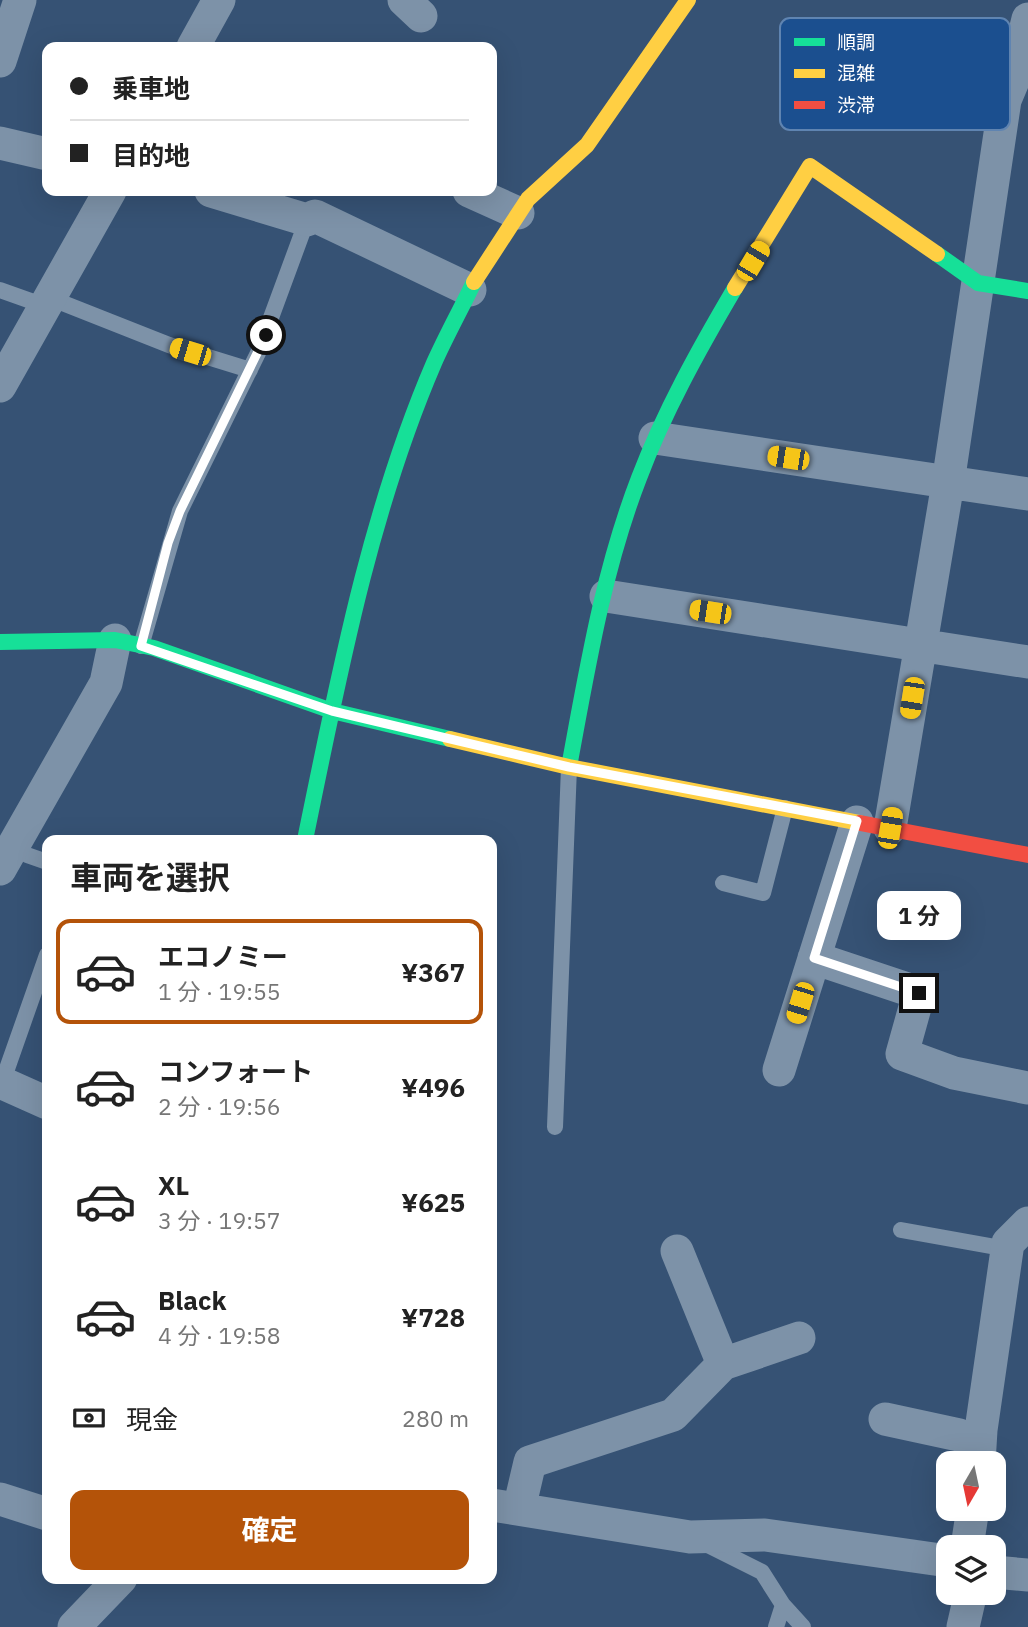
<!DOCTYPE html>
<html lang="ja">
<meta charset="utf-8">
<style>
body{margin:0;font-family:"IBM Plex Sans","Noto Sans JP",sans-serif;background:#f2f2f2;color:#222;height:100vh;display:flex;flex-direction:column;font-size:26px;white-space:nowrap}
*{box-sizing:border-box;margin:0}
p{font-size:23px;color:#767676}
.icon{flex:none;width:38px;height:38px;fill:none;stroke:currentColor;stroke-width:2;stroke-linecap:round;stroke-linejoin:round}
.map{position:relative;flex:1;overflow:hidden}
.drawer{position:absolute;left:42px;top:835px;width:455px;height:749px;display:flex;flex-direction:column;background:#fff;border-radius:14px;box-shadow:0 7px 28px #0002}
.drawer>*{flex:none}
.guide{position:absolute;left:42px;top:42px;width:455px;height:154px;border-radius:14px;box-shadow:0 7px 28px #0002;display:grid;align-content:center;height:154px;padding:0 28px;background:#fff}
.needle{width:46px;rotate:189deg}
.fabs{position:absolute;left:936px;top:1451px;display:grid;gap:14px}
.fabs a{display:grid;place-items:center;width:70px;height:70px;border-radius:14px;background:#fff;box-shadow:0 7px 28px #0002;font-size:35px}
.end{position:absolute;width:32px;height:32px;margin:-16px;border:9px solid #fff;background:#111;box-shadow:0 0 0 4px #111}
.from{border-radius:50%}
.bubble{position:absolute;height:49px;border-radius:14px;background:#fff;box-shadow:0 7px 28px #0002;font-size:23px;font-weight:700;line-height:49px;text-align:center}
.car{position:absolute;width:21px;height:42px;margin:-21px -10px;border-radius:9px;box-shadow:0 0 5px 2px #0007;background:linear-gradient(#f5c518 24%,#345 0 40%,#f5c518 0 76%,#345 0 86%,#f5c518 0)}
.guide b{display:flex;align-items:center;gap:24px;height:66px;font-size:26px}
.guide b+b{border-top:2px solid #e0e0e0}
.guide i{width:18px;height:18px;background:#222}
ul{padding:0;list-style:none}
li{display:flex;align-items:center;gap:21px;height:105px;margin:0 14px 10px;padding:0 14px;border:4px solid transparent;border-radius:14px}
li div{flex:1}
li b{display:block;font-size:26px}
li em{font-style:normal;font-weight:700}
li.selected{border-color:#b45309}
li>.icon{width:63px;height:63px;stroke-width:1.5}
h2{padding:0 28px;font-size:32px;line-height:84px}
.pay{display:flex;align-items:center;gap:18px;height:77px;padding:0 28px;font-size:26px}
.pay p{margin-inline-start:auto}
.cta{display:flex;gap:14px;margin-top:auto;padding:14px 28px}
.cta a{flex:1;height:80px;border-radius:14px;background:#b45309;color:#fff;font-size:28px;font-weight:700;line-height:80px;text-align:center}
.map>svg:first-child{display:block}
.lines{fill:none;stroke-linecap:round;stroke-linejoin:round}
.lane{stroke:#7d92a8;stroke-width:16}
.street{stroke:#7d92a8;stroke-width:33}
.fast{stroke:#16e098;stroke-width:16}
.slow{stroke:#ffcf43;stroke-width:16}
.jam{stroke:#f24e42;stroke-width:16}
.route{stroke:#fff;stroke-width:9}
.key{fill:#1b4f8f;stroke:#5f84b1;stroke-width:2}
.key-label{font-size:19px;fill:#fff}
</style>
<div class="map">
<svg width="1028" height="1627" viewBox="0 0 1028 1627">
<rect width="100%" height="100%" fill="#365274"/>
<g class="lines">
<path class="lane" d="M0,290l45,16
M50,298l119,47 81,25
M141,646l39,-135 78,-158 49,-133
M14,844l13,11 20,7
M723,883l40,10 22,-85
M2,1083l45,-128
M555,1127l14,-360
M901,1230l106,19
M704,1543l58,29 21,33 20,22
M776,1627l7,-22"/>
<path class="street" d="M404,0l17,16
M193,47l26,-47
M0,61l20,-61
M0,143l47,11
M211,191l96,29 8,-4 155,74
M469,191l49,22
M0,386l110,-195
M655,438l373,56
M606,596l422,66
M890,828l58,-345 57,-383 8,-19 15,-62
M0,869l106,-186 9,-43
M814,958l105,35 -17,61 52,19 74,15
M779,1070l78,-248
M0,1082l47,21
M677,1251l46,113
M885,1419l74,16 21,12
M979,1463l2,-33 27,-187 20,-20
M0,1499l47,15
M492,1505l198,32 75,-2 183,26
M519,1509l11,-47 143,-47 50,-51 76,-26
M967,1547l6,-39
M994,1572l34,3
M74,1627l47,-49
M963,1627l8,-35"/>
<path class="fast" d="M937,254l41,29 50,8
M0,642l115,-2 39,8 178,63 118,28
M569,767c18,-97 34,-196 70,-289 25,-66 60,-129 96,-190
M305,840c33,-160 64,-326 129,-477 12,-27 27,-54 40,-81"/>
<path class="slow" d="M474,282l54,-83 59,-54 101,-145
M735,288l75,-122 127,88
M450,739l119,28 291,56"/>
<path class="jam" d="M860,823l168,32"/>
</g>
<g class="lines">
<path class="route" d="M266,335l-86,176 -12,32 -27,103 191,65 237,56 288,54 -43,137 105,35"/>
</g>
<rect x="780" y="18" width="230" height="112" rx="10" class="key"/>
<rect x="794" y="38" width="31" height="8" fill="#16e098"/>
<rect x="794" y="69" width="31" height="9" fill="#ffcf43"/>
<rect x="794" y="101" width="31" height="8" fill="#f24e42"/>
<g class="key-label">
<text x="837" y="49">順調</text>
<text x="837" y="80">混雑</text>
<text x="837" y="112">渋滞</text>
</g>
</svg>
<div class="fabs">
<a><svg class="needle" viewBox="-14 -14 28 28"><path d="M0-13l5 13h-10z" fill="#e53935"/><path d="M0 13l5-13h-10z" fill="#767676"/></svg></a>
<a><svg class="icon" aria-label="layers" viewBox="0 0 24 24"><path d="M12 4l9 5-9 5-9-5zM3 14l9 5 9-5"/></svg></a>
</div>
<i class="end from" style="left:266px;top:335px"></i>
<i class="end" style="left:919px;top:993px"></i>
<div class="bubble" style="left:877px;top:891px;width:84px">1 分</div>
<i class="car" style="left:753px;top:261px;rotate:31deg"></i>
<i class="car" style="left:190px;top:352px;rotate:287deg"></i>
<i class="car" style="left:788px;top:458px;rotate:279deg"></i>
<i class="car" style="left:710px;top:612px;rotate:279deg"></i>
<i class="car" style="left:912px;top:698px;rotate:189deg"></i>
<i class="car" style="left:890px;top:828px;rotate:10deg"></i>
<i class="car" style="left:800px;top:1003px;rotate:197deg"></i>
<div class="guide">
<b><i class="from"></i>乗車地</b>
<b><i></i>目的地</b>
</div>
<section class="drawer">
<h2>車両を選択</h2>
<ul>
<li class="selected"><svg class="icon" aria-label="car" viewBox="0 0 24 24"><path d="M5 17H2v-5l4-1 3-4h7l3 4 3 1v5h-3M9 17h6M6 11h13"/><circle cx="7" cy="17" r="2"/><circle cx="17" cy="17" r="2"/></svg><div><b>エコノミー</b><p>1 分 · 19:55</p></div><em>¥367</em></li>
<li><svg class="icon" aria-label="car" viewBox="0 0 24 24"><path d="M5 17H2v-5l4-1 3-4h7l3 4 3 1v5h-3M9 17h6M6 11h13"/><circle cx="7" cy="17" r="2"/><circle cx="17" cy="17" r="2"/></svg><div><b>コンフォート</b><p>2 分 · 19:56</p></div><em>¥496</em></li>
<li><svg class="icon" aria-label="car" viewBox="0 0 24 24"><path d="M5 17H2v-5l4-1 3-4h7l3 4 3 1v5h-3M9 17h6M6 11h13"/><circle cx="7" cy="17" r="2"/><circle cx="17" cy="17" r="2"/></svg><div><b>XL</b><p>3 分 · 19:57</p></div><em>¥625</em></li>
<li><svg class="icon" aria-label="car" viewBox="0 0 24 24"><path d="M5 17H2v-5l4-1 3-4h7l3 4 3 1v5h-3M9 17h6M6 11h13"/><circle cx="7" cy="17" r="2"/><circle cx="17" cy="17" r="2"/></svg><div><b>Black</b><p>4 分 · 19:58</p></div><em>¥728</em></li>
</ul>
<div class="pay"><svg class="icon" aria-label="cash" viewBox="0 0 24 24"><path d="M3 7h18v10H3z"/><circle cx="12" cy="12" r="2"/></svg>現金<p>280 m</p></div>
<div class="cta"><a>確定</a></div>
</section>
</div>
